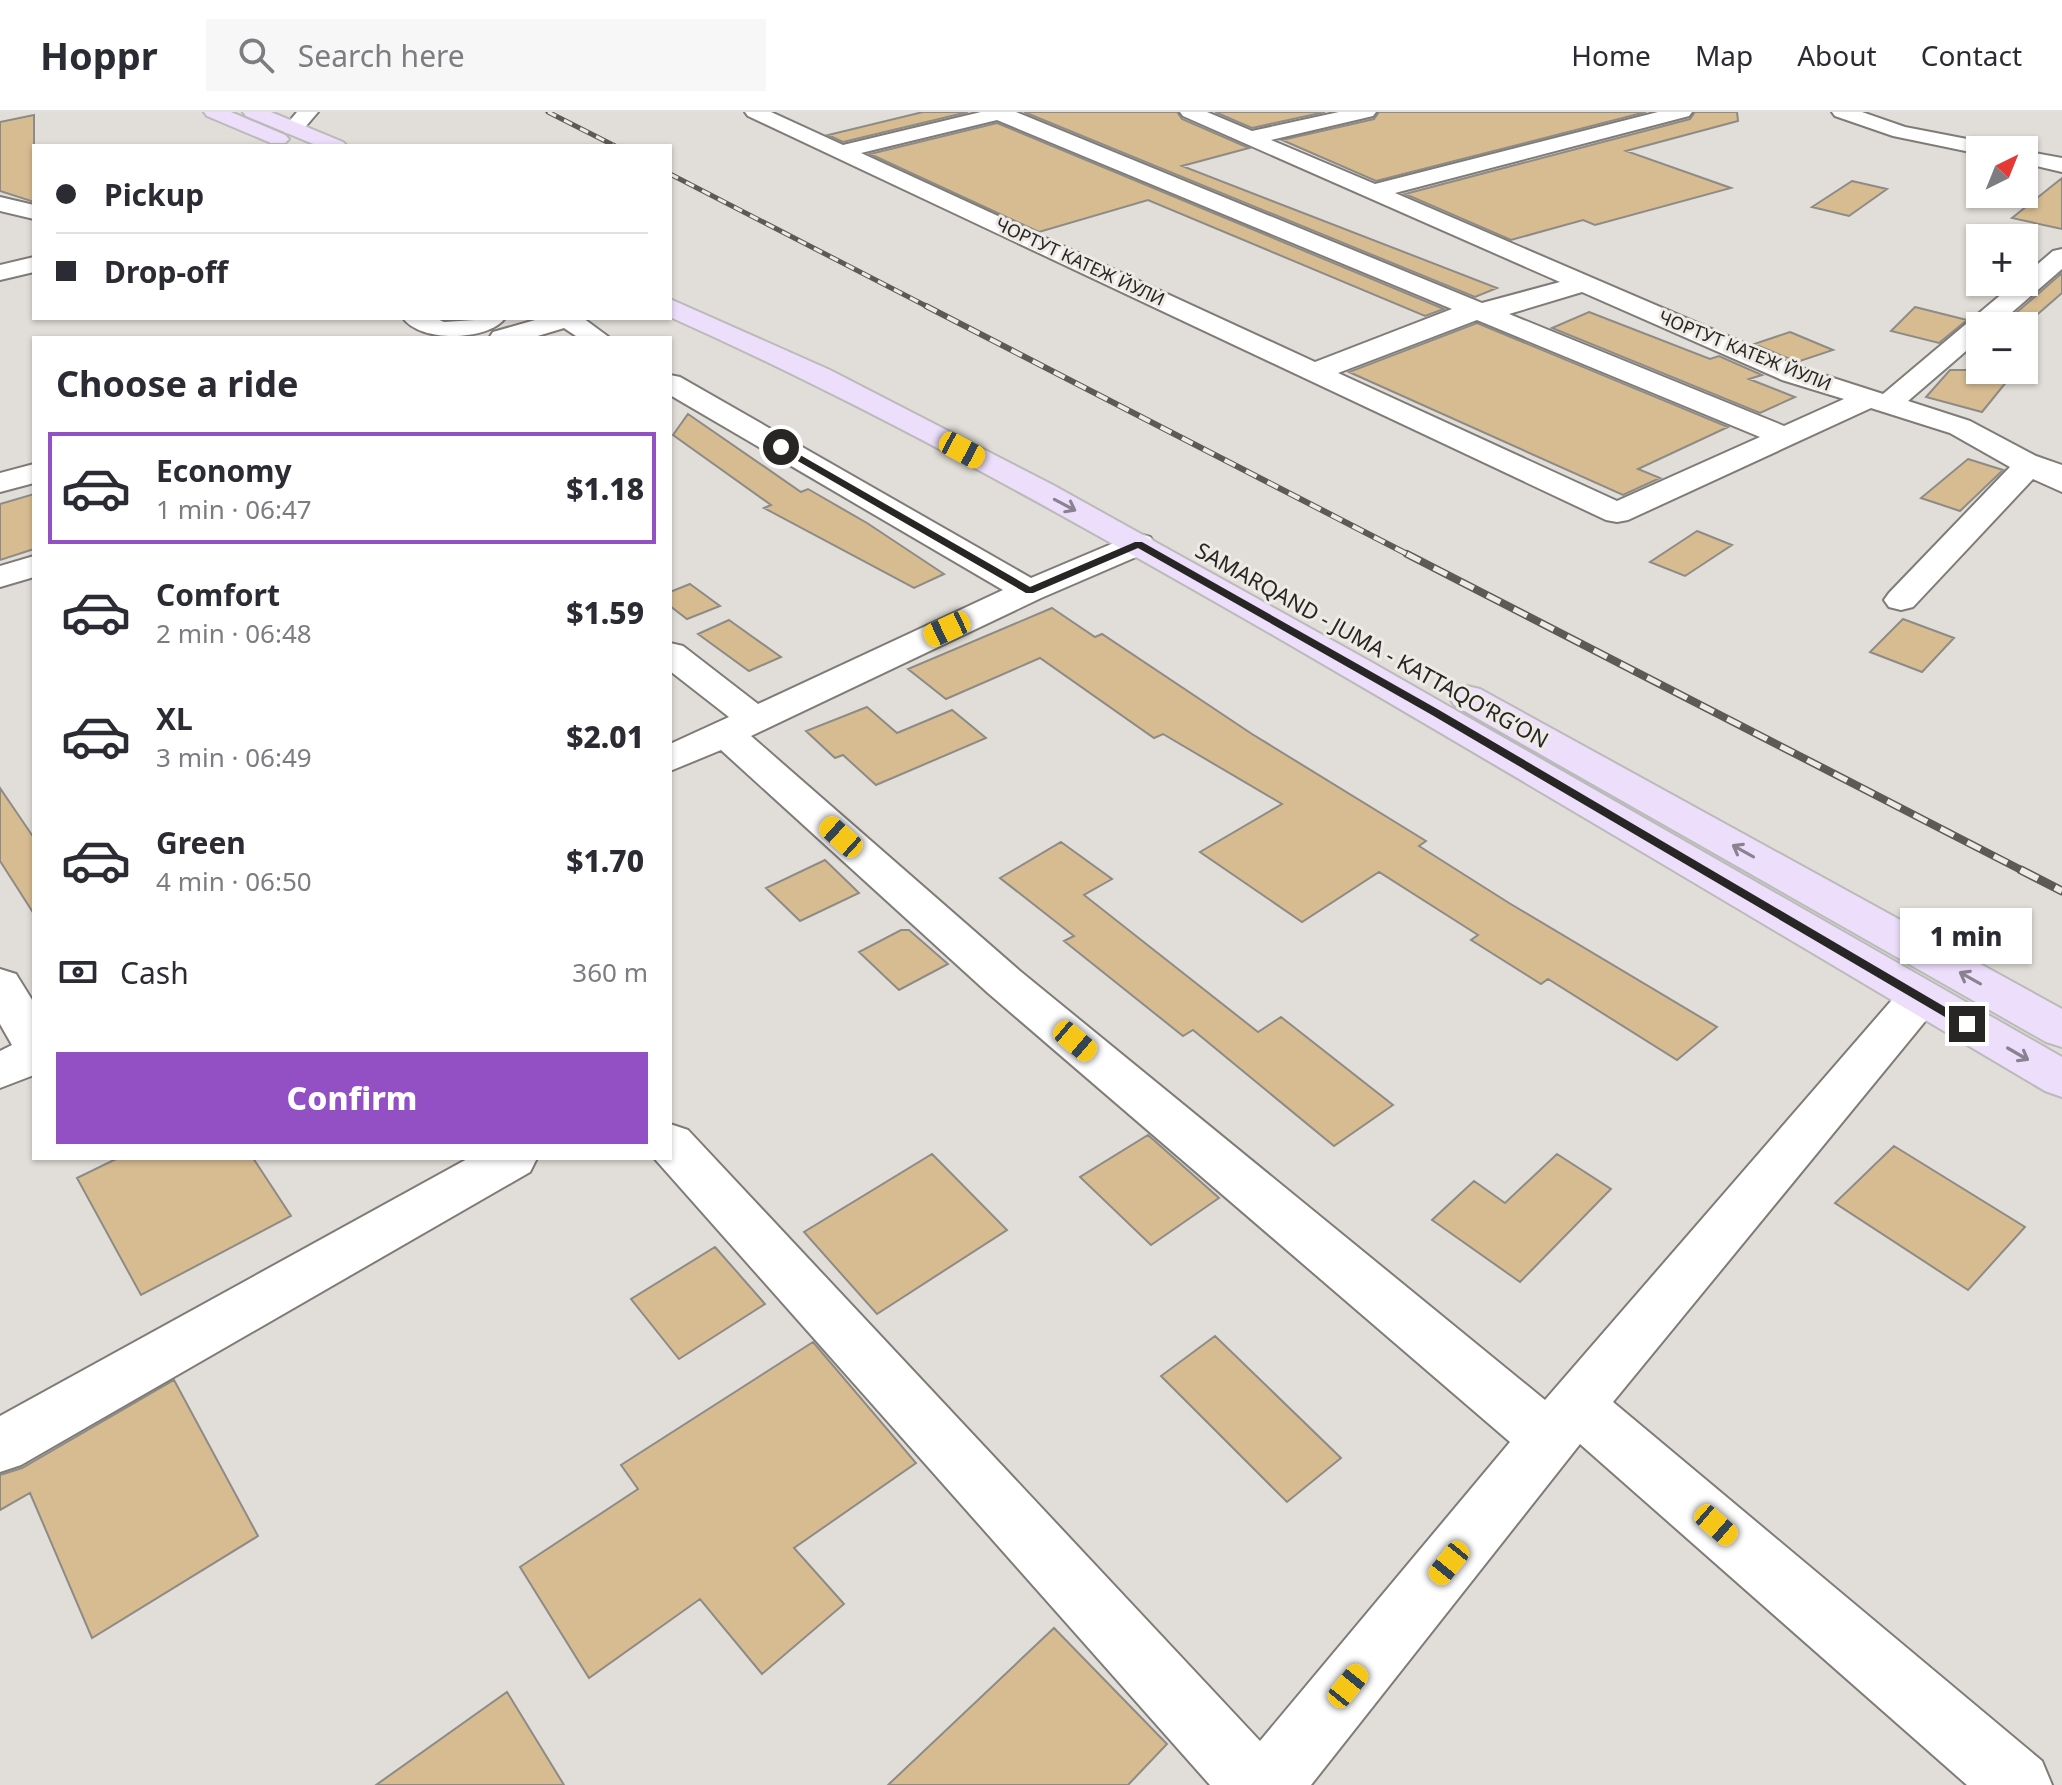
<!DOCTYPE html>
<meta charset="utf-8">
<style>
body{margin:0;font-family:"Noto Sans",sans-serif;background:#f7f7f7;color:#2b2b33;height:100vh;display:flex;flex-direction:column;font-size:30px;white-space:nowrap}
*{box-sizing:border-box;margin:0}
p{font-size:26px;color:#7c7c81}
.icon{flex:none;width:44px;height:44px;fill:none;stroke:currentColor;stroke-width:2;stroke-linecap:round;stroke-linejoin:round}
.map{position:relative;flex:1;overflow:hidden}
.sheet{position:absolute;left:32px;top:224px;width:640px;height:824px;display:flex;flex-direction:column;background:#fff;border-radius:0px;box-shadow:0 2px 6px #0004}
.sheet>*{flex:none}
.guide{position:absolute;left:32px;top:32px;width:640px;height:176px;border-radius:0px;box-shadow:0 2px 6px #0004;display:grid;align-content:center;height:176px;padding:0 24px;background:#fff}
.needle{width:52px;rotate:43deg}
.buttons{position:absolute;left:1966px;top:24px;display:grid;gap:16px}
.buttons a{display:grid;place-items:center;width:72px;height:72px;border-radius:0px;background:#fff;box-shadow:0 2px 6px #0004;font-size:40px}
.end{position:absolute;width:36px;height:36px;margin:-18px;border:10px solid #272624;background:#fff;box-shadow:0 0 0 4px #fff}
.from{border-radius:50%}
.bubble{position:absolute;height:56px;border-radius:0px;background:#fff;box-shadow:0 2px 6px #0004;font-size:26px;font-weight:800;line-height:56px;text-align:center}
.car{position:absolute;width:24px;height:48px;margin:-24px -12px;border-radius:10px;box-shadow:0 0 6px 2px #0007;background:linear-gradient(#f5c518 24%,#345 0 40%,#f5c518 0 76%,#345 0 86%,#f5c518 0)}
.guide b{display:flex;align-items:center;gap:28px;height:76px;font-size:30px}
.guide b+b{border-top:2px solid #e1e1e2}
.guide i{width:20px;height:20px;background:#2b2b33}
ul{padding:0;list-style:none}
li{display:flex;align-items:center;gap:24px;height:112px;margin:0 16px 12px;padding:0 8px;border:4px solid transparent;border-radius:0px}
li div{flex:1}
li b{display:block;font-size:30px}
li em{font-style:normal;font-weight:800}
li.active{border-color:#9350c4}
li>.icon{width:72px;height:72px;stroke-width:1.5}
h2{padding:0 24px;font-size:36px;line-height:96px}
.pay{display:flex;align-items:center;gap:20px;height:88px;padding:0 24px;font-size:30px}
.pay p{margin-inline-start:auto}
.button{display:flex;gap:16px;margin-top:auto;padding:16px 24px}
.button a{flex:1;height:92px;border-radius:0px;background:#9350c4;color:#fff;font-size:32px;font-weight:800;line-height:92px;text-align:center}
header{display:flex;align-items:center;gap:48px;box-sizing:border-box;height:112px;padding:0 40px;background:#fff;border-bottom:2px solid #e1e1e2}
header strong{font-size:38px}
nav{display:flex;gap:44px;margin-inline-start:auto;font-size:28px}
.search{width:560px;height:72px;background:#f7f7f7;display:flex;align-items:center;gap:20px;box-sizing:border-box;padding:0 28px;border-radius:0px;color:#7c7c81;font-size:30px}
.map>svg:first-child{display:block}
.building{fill:#d7bc92;stroke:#8e8b86;stroke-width:2}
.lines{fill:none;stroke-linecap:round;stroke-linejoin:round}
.minor-casing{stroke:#7f7c78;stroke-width:4}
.major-casing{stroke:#babab9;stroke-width:4}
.minor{fill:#fff;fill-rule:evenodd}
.major{fill:#eddffb;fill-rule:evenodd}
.rail-far3-casing{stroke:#5b5a57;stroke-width:5}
.rail-far2-casing{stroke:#5b5a57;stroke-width:6}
.rail-far1-casing{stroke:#5b5a57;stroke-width:8}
.rail-casing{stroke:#5b5a57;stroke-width:9}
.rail-far3{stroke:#eeebe6;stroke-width:3;stroke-dasharray:9;stroke-linecap:butt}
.rail-far2{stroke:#eeebe6;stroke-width:4;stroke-dasharray:12;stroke-linecap:butt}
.rail-far1{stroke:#eeebe6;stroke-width:5;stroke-dasharray:15;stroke-linecap:butt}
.rail{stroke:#eeebe6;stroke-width:6;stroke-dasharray:19;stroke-linecap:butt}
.oneway{stroke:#8a8290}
.route{fill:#272624}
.labels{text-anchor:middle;stroke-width:6;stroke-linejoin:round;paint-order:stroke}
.far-street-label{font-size:18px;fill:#272624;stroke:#eeebe6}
.street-label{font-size:22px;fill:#272624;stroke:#eeebe6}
</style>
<header>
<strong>Hoppr</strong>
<div class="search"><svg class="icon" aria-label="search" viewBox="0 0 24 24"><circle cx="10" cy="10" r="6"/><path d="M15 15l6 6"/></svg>Search here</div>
<nav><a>Home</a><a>Map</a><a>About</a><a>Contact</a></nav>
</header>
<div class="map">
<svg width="2062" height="1673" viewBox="0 0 2062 1673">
<rect width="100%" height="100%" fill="#e1ded9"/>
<path class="building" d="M923,0h45l-125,30 -15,-7z
M1024,0h153l5,7 67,29 -67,18 315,122 -22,9z
M1215,0h110l-73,16z
M1379,0h267l-270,69 -94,-41 92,-21z
M1695,0h42l1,9 -112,30 105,37 -136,37 -12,-5 -72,20 -106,-46 285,-75z
M34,3v87l-34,-11v-69z
M997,11l447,186 -19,7 -277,-116 -109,32 -169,-78z
M2062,66v51l-50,-11z
M1852,69l35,8 -38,27 -37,-9z
M2062,161v20l-38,33h-23z
M1915,195l52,13 -28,23 -48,-12z
M1589,200l121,47 9,-3 43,19 -13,4 46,18 -35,16 -208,-85z
M1477,211l251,104 -90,42 22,9 -37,17 -274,-123z
M1790,220l43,18 -36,12 -43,-18z
M1950,258h66l-34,42 -56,-15z
M688,302l113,78 7,-3 59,34 77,51 -30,14 -150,-80 7,-3 -98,-70z
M1968,347l35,11 -43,41 -39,-13z
M34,382v55l-34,11v-56z
M1697,419l35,14 -47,31 -35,-14z
M690,472l30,22 -33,13 -17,-13v-14z
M1052,496l43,29 7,-3 150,100 174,107 -7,5 90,57 208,124 -40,33 -129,-81 -7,5 -70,-44 7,-5 -99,-63 -77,50 -102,-70 82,-48 -119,-70 -9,4 -114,-80 -94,41 -38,-30z
M1903,507l51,19 -32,34 -52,-20z
M729,508l52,37 -32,14 -51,-37z
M867,595l30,26 55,-23 34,28 -110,47 -33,-30 -8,3 -29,-27z
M0,676l34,50v76l-34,-53z
M1061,730l51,37 -28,16 174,137 23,-15 112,88 -59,41 -141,-116 -10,6 -119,-95 10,-5 -74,-58z
M825,748l34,33 -59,28 -34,-33z
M901,818h8l39,34 -49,26 -40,-38z
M1148,1023l71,63 -68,47 -71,-68z
M1894,1034l131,81 -57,63 -133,-87z
M932,1042l75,76 -130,84 -73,-82z
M1557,1042l54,35 -91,93 -88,-62 42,-39 31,22z
M118,1046h135l38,58 -150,79 -64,-117z
M715,1135l50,57 -86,55 -48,-60z
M1215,1224l126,122 -54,44 -126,-126z
M813,1230l103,121 -122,85 50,56 -82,70 -62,-75 -111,79 -69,-111 118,-78 -17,-24z
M174,1268l84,156 -166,102 -62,-145 -30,17v-35l22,-7z
M1054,1516l113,116 -39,41h-240z
M507,1580l57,93h-188z"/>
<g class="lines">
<g class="minor-casing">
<path id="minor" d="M297,0h21l-18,21h-14l-3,-4z
M745,0h26l72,33 138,-33h35l466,191 78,-21 -377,-166 -3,-4h27l45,19 87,-19h37l-3,4 -102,24 104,44 283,-72h34l-3,4 -294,77 407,175 81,26 133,-112h8v-6l29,-25 9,-2v20l-66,57h-16v13l-72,62 62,20 66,35 26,9v27l-29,-13 -120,128 -12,3 -12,-3 -5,-7 5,-7 121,-126 -60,-34 -79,-25 -243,112 -11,2 -11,-2 -858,-404zM997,8l455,189 -137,53 -454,-209zM1582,180l200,88 62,19 -60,27 -275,-112zM1477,208l283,117 -143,64 -279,-128z
M1832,0h30l43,15 93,18 3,5h-21v4l-87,-18 -58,-20z
M2024,39l38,7v14l-38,-9z
M0,85l34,8v14l-34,-8z
M34,145v15l-34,8v-15z
M403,206h32l9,4 61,-4c-16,23 -85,25 -102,0z
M542,206h41l27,20h-31l-15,-10 -33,10h-42l4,-6z
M670,263l10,2 351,201 97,-41 11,-3 11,3 5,7 -5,7 -109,47 -290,138 269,235 525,429 359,-414 16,-5 16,5 7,11 -7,11 -323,394 429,359 10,24h-85l-387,-341 -269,341h-101l-556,-627h16v-34l18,6 572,611 250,-299 -522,-449 -267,-243 -51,21v-27l59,-27 -59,-46v-28l13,3 75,58 245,-114 -333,-195z
M34,352v19l-34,9v-19z
M34,444v21l-34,10v-21z
M0,857l16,5 18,29v72l-34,13v-37l12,-6 -12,-21z
M469,1046h68l-7,14 -509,293 -21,7v-56z"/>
</g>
<g class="major-casing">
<path id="major" d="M204,0h27l54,23 4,4 -4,4h-14l-64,-27z
M243,0h28l72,30 4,4h-29l-72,-30z
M670,187l160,71 223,115 320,178 689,394v40l-17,-6c-257,-152 -513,-306 -772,-456 -197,-113 -395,-225 -603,-318z
M1467,574l13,3 582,320v38l-16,-5 -592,-337 -5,-8 5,-8z"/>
</g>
<use href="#minor" class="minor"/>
<use href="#major" class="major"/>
<g class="rail-far3-casing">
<path id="rail-far3" d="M548,0l67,34
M670,62l260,134"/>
</g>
<g class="rail-far2-casing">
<path id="rail-far2" d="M926,194l485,250"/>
</g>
<g class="rail-far1-casing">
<path id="rail-far1" d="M1407,442l618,318"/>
</g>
<g class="rail-casing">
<path id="rail" d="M2021,758l41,21"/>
</g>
<use href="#rail-far3" class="rail-far3"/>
<use href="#rail-far2" class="rail-far2"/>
<use href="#rail-far1" class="rail-far1"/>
<use href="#rail" class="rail"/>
</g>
<defs><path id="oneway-shaft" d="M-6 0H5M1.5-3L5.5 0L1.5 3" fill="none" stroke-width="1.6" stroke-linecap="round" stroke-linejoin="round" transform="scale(2)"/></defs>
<g class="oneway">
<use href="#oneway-shaft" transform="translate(1065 393) rotate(28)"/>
<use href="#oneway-shaft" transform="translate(1743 739) rotate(-151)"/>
<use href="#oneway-shaft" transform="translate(1970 866) rotate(-151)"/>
<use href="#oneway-shaft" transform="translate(2018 942) rotate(30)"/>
</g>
<path class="route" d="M781,332l249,143 105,-45h7l297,168 535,314 -7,5 -5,-2 -530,-312 -294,-167 -105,45h-7l-249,-144z"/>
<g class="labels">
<g class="far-street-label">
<text transform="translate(1080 150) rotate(25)" y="6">ЧОРТУТ КАТЕЖ ЙУЛИ</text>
<text transform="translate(1745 239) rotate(22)" y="6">ЧОРТУТ КАТЕЖ ЙУЛИ</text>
</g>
<g class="street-label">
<text transform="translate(1372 533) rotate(29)" y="8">SAMARQAND - JUMA - KATTAQO‘RG‘ON</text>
</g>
</g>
</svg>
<div class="buttons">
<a><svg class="needle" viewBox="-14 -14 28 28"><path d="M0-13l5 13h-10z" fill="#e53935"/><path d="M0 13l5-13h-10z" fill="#7c7c81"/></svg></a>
<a>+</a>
<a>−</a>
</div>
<i class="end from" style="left:781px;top:335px"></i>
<i class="end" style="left:1967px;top:912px"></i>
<div class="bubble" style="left:1900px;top:796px;width:132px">1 min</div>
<i class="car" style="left:962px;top:338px;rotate:118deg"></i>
<i class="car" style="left:947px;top:517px;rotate:245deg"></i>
<i class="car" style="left:841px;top:725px;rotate:312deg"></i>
<i class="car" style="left:1075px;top:929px;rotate:130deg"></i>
<i class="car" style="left:1716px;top:1413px;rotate:131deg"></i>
<i class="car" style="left:1449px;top:1451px;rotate:219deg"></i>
<i class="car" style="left:1348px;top:1574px;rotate:39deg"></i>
<div class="guide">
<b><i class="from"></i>Pickup</b>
<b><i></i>Drop-off</b>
</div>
<section class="sheet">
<h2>Choose a ride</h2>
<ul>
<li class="active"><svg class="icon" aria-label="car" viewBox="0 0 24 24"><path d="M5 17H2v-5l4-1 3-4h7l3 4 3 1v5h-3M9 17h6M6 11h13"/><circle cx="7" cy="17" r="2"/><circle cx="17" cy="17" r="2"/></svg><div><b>Economy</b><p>1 min · 06:47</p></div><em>$1.18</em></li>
<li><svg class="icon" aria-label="car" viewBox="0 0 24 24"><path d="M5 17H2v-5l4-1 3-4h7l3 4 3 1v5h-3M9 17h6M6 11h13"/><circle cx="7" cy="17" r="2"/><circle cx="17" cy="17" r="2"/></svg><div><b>Comfort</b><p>2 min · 06:48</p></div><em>$1.59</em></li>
<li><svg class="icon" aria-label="car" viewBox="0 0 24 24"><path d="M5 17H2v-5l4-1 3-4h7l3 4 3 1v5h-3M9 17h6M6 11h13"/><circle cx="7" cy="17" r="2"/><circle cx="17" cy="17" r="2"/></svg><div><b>XL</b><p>3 min · 06:49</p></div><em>$2.01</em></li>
<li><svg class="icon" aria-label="car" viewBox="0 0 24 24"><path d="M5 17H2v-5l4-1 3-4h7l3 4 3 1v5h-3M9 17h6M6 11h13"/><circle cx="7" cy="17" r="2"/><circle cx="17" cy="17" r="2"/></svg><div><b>Green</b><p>4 min · 06:50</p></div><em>$1.70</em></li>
</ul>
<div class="pay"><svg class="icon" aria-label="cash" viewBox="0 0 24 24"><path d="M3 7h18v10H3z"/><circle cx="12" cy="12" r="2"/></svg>Cash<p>360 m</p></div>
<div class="button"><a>Confirm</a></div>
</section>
</div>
